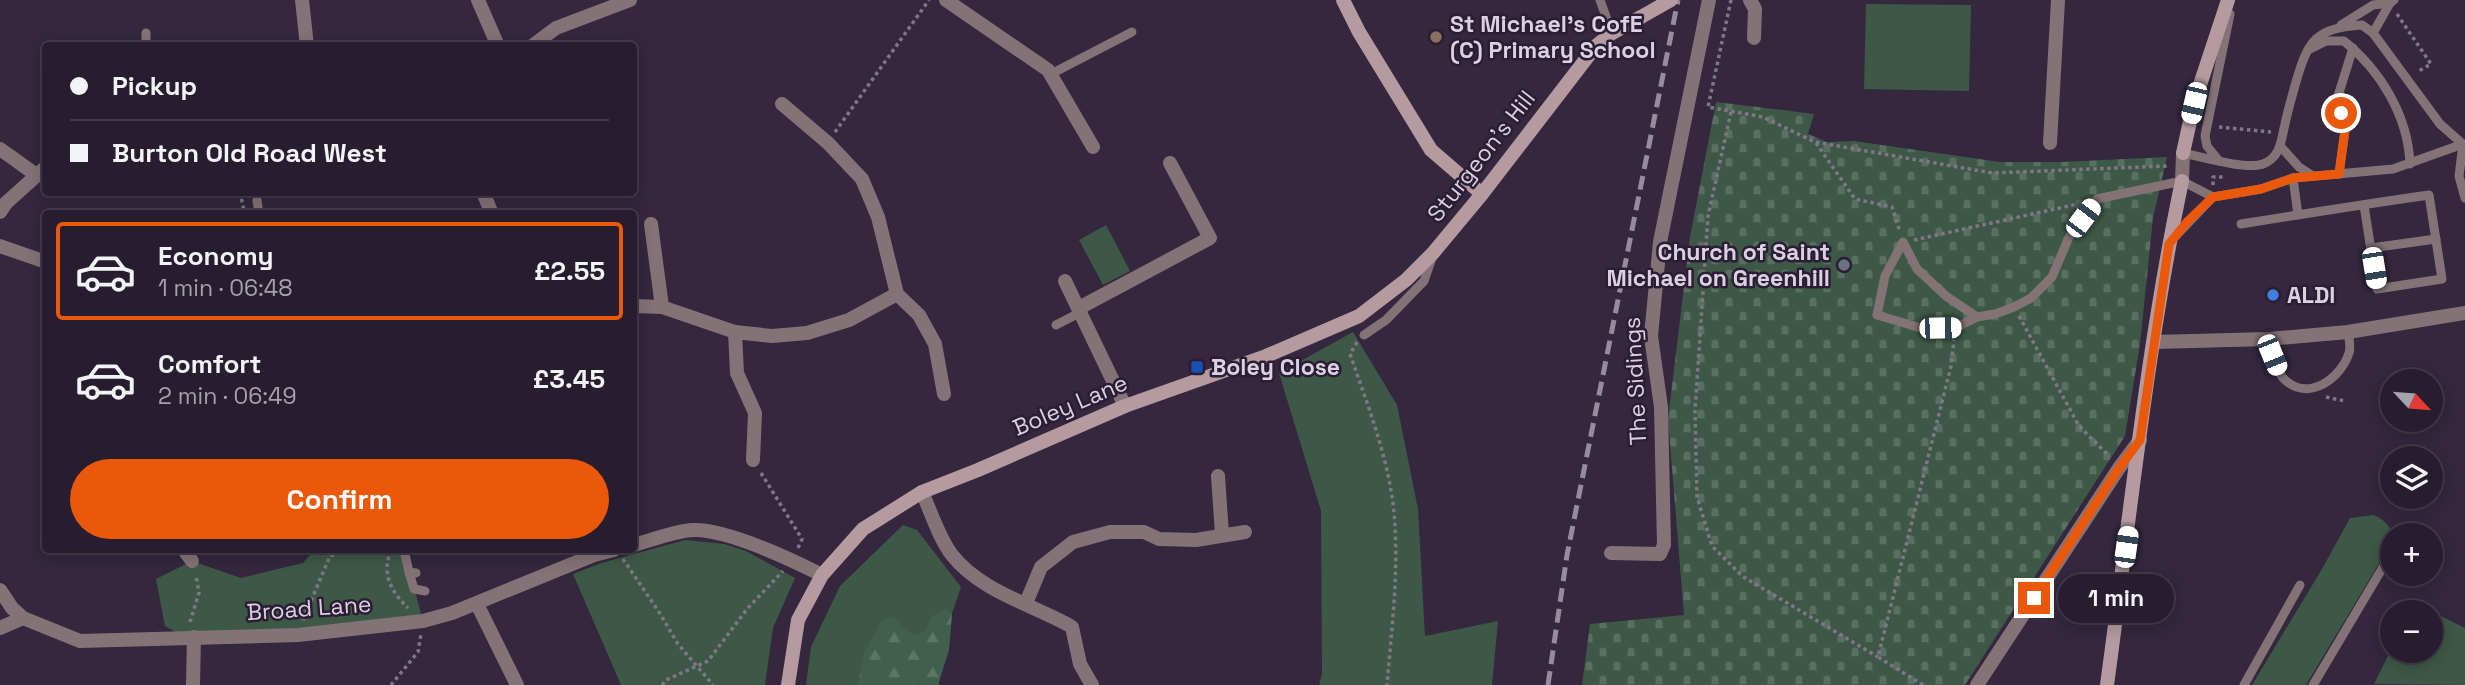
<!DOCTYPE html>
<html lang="en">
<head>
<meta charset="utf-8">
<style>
  :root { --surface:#271d2e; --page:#332a3a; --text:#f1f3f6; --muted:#a4a2aa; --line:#433b4a; --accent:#ea580c }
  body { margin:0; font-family:"Space Grotesk",sans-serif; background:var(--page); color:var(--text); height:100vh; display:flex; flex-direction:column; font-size:26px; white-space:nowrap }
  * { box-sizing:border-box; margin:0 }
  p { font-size:23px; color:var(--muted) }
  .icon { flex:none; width:38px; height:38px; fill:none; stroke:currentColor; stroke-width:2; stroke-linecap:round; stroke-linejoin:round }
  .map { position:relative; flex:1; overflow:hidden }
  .details { position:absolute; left:42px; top:210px; width:595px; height:343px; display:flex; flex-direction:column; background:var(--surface); border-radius:7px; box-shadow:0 4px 18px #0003,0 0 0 2px var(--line) }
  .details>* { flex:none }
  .top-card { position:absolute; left:42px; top:42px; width:595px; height:154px; border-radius:7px; box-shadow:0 4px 18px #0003,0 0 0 2px var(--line); display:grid; align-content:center; height:154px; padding:0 28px; background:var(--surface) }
  .needle { width:46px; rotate:116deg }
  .fabs { position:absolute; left:2380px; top:369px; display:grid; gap:14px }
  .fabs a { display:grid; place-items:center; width:63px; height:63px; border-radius:50%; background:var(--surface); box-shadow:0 4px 18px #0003,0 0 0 2px var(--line); font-size:35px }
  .end { position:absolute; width:32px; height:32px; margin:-16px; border:9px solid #ea580c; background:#fff; box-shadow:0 0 0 4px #fff }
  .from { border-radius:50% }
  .bubble { position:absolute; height:49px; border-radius:24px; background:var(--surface); box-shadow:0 4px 18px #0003,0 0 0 2px var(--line); font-size:23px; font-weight:800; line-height:49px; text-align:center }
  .car { position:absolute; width:21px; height:42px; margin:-21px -10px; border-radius:9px; box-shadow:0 0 5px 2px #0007; background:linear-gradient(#fff 24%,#345 0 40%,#fff 0 76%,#345 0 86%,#fff 0) }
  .top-card b { display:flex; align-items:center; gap:24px; height:66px; font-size:26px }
  .top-card b+b { border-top:2px solid var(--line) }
  .top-card i { width:18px; height:18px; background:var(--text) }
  ul { padding:12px 0 0; list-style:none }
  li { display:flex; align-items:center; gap:21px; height:98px; margin:0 14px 10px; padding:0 14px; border:4px solid transparent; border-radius:7px }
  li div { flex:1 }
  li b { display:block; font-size:26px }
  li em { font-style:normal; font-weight:800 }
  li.active { border-color:var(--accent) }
  li>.icon { width:63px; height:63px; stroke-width:1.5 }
  .button { display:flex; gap:14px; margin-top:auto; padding:14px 28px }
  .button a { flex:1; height:80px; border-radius:42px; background:var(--accent); color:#fff; font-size:28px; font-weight:800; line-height:80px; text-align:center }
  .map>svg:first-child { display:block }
  .grass { fill:#3e5847 }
  .forest { fill:url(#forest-firs) }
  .cemetery { fill:url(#cemetery-stones) }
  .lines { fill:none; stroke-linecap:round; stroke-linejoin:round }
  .path { stroke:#817689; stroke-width:3.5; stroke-dasharray:3.5 3.5; stroke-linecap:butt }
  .lane { stroke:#847376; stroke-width:9 }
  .street { stroke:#847376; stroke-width:14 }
  .secondary { stroke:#b59b9f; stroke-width:14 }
  .rail { stroke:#968c9e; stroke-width:5; stroke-dasharray:14 7; stroke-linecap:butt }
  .secondary-bridge { stroke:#b59b9f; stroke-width:14 }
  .route { stroke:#ea580c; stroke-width:9 }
  .education-dot { fill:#8d6e63; stroke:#2a1d34; stroke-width:2.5 }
  .worship-dot { fill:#6b7280; stroke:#2a1d34; stroke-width:2.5 }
  .shop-dot { fill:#3f7fe0; stroke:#2a1d34; stroke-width:2.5 }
  .transit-dot { fill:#1a4fb4; stroke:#2a1d34; stroke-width:2.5 }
  .labels { text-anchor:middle; stroke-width:5; stroke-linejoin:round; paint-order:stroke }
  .poi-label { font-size:23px; font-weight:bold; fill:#dad2e1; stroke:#2a1d34; text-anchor:start }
  .street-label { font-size:23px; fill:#dad2e1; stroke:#2a1d34 }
</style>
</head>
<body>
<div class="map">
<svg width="2465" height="685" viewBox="0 0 2465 685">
  <defs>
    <pattern id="forest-firs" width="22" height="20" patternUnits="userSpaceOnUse" patternTransform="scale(1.75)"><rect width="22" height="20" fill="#415f4d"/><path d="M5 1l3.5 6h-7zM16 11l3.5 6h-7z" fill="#5c7566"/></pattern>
    <pattern id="cemetery-stones" width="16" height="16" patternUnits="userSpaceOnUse" patternTransform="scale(1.75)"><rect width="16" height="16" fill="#3e5847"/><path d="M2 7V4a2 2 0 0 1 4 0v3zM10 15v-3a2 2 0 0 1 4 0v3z" fill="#596f61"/></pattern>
  </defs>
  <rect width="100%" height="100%" fill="#34273e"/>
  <g class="grass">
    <polygon points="1866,4 1971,5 1969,91 1864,89"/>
    <polygon points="1106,225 1130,271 1103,285 1079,240"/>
    <polygon points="1353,332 1397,405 1418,509 1425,636 1498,621 1492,685 1319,685 1322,674 1321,511 1279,373"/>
    <path d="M 2374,515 C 2387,522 2392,527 2392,542 L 2306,685 L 2252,685 L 2322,569 L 2350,518 Z"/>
    <polygon points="903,525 917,530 961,587 930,678 941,685 806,685 811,647 840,586"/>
    <polygon points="685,540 724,544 746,551 795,578 773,628 765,685 621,685 573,574 601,563"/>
    <polygon points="314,550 404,550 423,621 185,637 165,626 156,579 192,561 241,578 303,563"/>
    <polygon points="2415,603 2465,628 2465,685 2374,684 2392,648 2392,651 2431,651 2431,612 2410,612"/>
  </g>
  <polygon class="forest" points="946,609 952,614 949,650 938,685 858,685 864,654 882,620 894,617 903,629 916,636 926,631 931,617"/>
  <polygon class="cemetery" points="1716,102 1814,114 1808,134 1827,142 1854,141 2000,162 2061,162 2167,157 2153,218 2140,344 2125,436 1965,685 1582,685 1590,624 1684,615 1668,419 1690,237"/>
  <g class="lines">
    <g class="path">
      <polyline points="1731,0 1708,107 1763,117 1815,142 1992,173 2167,166"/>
      <polyline points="2397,14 2431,64 2417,72"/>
      <polyline points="1731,112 1708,216 1695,411 1697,497 1712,546 1742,576 1878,657"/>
      <polyline points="2219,127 2271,132"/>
      <polyline points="835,132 929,0"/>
      <polyline points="1816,143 1855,199 1892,207 1900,232"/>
      <polyline points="2213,185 2213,177 2226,177"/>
      <polyline points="240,192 244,211"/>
      <polyline points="1914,240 2078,204"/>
      <polyline points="2019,316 2079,426 2109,456"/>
      <path d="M 1357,342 L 1350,354 C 1367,403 1386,452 1393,503 C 1400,563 1392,625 1387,685"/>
      <polyline points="2326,397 2345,401"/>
      <polyline points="761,473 802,539 798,548"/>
      <path d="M 391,550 C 381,574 391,591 408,608"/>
      <polyline points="623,559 659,612 678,644 713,685"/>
      <polyline points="303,620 330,556 344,550"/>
      <polyline points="190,622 199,593 196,575"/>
      <polyline points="391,685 418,652 421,634"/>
      <polyline points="662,685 666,680 708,661 747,609 783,571"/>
      <polyline points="1923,685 1878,657 1951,366 1954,340"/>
    </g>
    <g class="lane">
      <polyline points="1600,0 1612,33"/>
      <polyline points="2341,25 2373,5 2390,3 2394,0"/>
      <polyline points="2373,33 2390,3"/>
      <polyline points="146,46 146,33"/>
      <path d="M 2310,49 L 2326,41 L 2344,41 C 2381,71 2408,116 2410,164"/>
      <polyline points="1051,74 1132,32"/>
      <polyline points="2463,144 2459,176 2465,198"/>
      <polyline points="2281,147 2299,167 2313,176"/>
      <path d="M 2183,153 C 2201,157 2247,170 2263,164 C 2281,157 2281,140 2285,124 C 2288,110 2292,96 2296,82 C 2308,40 2316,28 2362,25 L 2373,33 L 2440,124 L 2465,146"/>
      <polyline points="2219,161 2207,146 2205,136 2230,14"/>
      <polyline points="2339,174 2345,130 2338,96 2353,48"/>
      <polyline points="2293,178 2298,215"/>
      <polyline points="257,200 259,214"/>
      <path d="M 2241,224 C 2303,214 2366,204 2429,195 L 2442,279 L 2377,289 L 2364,205"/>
      <polyline points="2173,239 2213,197"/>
      <polyline points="2371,248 2436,239"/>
      <polyline points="1977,317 1946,296 1917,269 1903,242 1885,276 1877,315 1924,329 1955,328 1977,317 1995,314 2014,307 2031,298 2052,277 2069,237 2097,199 2182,181 2213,197 2261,189 2293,178 2393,169 2463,144"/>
      <polyline points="1056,325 1081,312"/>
      <polyline points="1364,335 1386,320 1424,281 1432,258"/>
      <path d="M 2269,339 C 2272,352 2275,371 2285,380 C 2309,402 2341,378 2349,353 C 2351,347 2349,338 2348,332"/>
      <polyline points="404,550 409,572 416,573"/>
      <polyline points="409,572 414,589 425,591"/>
      <polyline points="2244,685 2300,585"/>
      <polyline points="2313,685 2392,552"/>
    </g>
    <g class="street">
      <polyline points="302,0 307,46"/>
      <polyline points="478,0 498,46"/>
      <polyline points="946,0 1048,70 1093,147"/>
      <polyline points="1750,0 1755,9 1754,38"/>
      <polyline points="532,46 556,28 630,0"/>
      <polyline points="782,104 828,143 862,179 878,217 897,294 919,315 935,344 944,394"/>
      <polyline points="2050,143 2058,0"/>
      <polyline points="0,149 35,174"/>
      <polyline points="2182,181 2183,153"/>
      <polyline points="483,192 492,214"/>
      <polyline points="0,212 6,203 46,167"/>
      <polyline points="651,224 662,307"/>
      <polyline points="0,246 46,262"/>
      <polyline points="1065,281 1125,406"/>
      <polyline points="634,306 662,307 735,332 772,336 807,333 849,320 897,294"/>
      <polyline points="1079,308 1210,238 1170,163"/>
      <polyline points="735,332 737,373 755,413 753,460"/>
      <polyline points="2154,342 2269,339 2348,332 2465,313"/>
      <polyline points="1218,476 1222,534"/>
      <path d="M 922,492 C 931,512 939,538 952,555 C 980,591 1033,605 1072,627 L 1080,664 L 1092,685"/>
      <path d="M 634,545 C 652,540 674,531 693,530 C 728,529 790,559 822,575"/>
      <polyline points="184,550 192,561"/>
      <polyline points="1611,553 1660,554 1664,545 1661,407 1651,336 1660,242 1709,0"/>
      <polyline points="0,590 12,608 23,618 80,641 298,635 423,621 452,613 594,555 614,550"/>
      <polyline points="1026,603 1041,567 1073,542 1110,532 1144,532 1159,539 1196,540 1245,532"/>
      <polyline points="477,604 517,685"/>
      <polyline points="0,628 23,618"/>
      <polyline points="193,685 194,637"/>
      <polyline points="1977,685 2119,468 2140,440"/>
    </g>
    <g class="secondary">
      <polyline points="1343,0 1359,32 1431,150 1482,194"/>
      <polyline points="2183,153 2194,103 2228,0"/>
      <polyline points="788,685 798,620 822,575 863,529 922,492 978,470 1125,406 1266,356 1359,316 1406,280 1433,253 1482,194 1596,46 1612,33 1641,17"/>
      <path d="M 2107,685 C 2130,517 2147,347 2182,181"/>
    </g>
    <polyline class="rail" points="1548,685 1567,555 1678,0"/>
    <polyline class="secondary-bridge" points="1641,17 1671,0"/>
  </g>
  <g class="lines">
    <polyline class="route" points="2034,598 2119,468 2140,440 2169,244 2187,222 2213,197 2261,189 2293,178 2339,174 2345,130 2341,113"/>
  </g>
  <circle class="education-dot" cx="1436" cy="37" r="7"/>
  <circle class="worship-dot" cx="1844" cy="265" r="7"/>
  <circle class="shop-dot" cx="2273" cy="295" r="7"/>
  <rect class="transit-dot" x="1190" y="360" width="14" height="14" rx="3.5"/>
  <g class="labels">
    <g class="poi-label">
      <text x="1450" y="32">St Michael's CofE<tspan x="1450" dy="26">(C) Primary School</tspan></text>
      <text x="1830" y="260" text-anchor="end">Church of Saint<tspan x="1830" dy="26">Michael on Greenhill</tspan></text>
      <text x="2287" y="303">ALDI</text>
      <text x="1211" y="375">Boley Close</text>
    </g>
    <g class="street-label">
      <text transform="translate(1481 156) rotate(-52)" y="8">Sturgeon's Hill</text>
      <text transform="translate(1635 381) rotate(-93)" y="8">The Sidings</text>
      <text transform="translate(1070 405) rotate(-23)" y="8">Boley Lane</text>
      <text transform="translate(309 608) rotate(-4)" y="8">Broad Lane</text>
    </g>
  </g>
</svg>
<div class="fabs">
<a><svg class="needle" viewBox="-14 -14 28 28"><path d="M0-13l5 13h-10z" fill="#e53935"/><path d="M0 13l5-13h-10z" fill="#a4a2aa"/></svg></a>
<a><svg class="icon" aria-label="layers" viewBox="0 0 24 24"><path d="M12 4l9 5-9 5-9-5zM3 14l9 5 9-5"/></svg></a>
<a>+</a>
<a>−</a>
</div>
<i class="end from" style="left:2341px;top:113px"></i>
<i class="end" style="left:2034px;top:598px"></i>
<div class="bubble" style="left:2058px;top:574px;width:116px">1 min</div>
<i class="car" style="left:2194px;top:103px;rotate:193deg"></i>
<i class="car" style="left:2083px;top:218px;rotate:37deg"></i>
<i class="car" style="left:2374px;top:268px;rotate:171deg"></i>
<i class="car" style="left:1940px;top:328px;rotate:89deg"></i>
<i class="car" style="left:2272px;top:355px;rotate:158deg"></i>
<i class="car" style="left:2126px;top:547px;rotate:8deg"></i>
<div class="top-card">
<b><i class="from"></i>Pickup</b>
<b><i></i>Burton Old Road West</b>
</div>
<section class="details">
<ul>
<li class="active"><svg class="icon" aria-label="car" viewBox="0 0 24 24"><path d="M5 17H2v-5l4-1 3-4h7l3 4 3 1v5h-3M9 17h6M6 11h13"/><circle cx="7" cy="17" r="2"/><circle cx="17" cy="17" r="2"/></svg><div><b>Economy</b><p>1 min · 06:48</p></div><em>£2.55</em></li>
<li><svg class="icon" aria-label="car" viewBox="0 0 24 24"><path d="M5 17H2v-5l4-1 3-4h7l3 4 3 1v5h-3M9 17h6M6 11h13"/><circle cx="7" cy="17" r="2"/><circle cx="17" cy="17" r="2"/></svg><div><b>Comfort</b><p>2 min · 06:49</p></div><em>£3.45</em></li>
</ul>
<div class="button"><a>Confirm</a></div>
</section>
</div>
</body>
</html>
